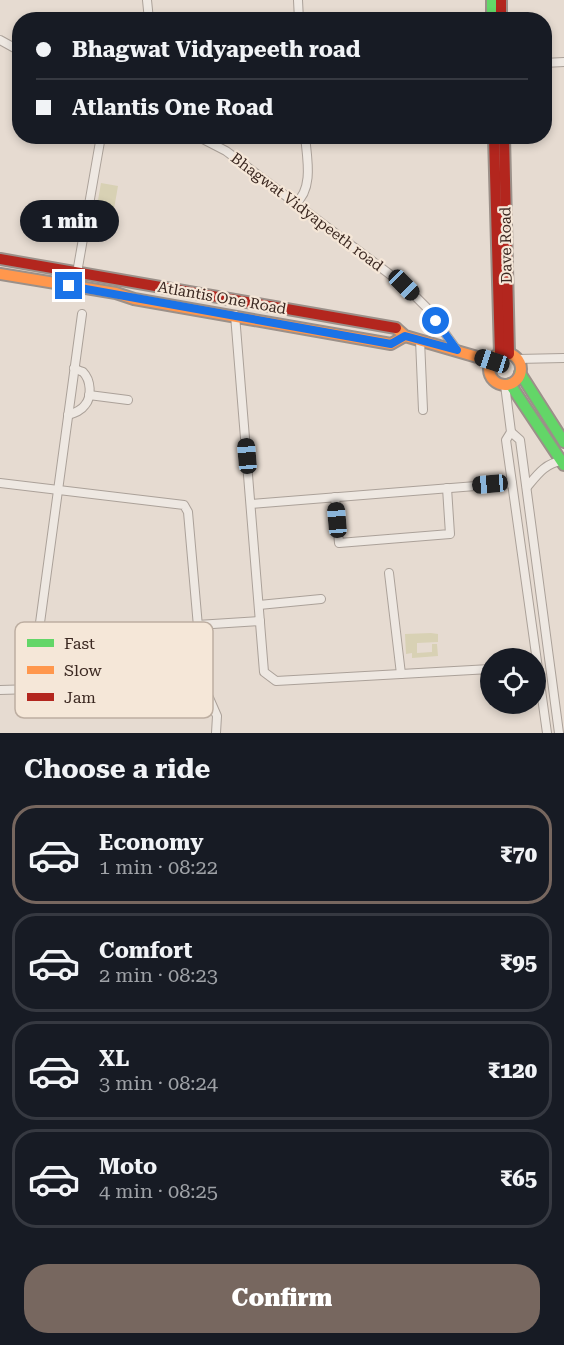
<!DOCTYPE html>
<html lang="en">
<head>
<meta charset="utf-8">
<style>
  :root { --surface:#171b24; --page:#20242c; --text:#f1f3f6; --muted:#9ea1a6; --line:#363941; --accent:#77675f }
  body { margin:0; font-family:"Roboto Serif",serif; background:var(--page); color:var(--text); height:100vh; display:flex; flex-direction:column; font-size:22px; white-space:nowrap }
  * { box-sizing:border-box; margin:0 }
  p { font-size:20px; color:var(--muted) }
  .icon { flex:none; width:33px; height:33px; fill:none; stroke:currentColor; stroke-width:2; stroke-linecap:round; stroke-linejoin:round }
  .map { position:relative; height:733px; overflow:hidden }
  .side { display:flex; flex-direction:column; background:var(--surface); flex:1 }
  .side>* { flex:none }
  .hud { position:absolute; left:12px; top:12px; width:540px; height:132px; border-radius:24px; box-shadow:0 3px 9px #0003; display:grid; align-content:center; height:132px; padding:0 24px; background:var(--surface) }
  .controls { position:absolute; left:480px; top:648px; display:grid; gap:12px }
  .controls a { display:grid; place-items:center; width:66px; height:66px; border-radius:50%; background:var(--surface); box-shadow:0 3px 9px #0003; font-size:30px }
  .end { position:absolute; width:27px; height:27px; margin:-14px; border:8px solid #1a73e8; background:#fff; box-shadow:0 0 0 3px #fff }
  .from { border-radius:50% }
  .bubble { position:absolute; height:42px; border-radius:21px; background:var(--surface); box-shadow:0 3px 9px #0003; font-size:20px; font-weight:800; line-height:42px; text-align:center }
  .car { position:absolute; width:18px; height:36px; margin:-18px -9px; border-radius:8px; box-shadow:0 0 4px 2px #0007; background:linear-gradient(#222 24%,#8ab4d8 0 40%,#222 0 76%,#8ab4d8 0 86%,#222 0) }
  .hud b { display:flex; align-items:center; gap:21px; height:57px; font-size:22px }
  .hud b+b { border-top:2px solid var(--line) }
  .hud i { width:15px; height:15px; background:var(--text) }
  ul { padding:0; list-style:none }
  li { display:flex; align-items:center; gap:18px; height:99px; margin:0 12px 9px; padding:0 12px; border:3px solid var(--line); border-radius:24px }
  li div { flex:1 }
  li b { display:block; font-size:22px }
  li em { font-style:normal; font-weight:800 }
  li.on { border-color:var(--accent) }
  li>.icon { width:54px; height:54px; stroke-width:1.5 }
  h2 { padding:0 24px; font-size:27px; line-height:72px }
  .action { display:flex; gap:12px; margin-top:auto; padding:12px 24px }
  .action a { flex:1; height:69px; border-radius:24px; background:var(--accent); color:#fff; font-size:24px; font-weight:800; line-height:69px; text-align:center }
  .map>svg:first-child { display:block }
  .green { fill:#d8d1b4 }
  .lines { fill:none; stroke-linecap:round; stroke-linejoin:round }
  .street-casing { stroke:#aba199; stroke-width:10 }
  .fast-casing { stroke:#9b9089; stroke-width:14 }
  .slow-casing { stroke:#9b9089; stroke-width:14 }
  .jam-casing { stroke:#9b9089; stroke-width:14 }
  .street { stroke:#eee8e2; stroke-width:8 }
  .fast { stroke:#63d668; stroke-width:10 }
  .slow { stroke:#ff974d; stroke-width:10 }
  .jam { stroke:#b3261e; stroke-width:10 }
  .route { stroke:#1a73e8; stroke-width:8 }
  .labels { text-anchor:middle; stroke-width:4.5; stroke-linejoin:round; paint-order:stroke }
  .street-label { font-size:15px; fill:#3b2821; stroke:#f5e7d8 }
  .key { fill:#f5e7d8; stroke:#bdaea1; stroke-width:1.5 }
  .key-label { font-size:16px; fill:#3b2821 }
</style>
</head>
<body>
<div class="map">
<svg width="564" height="733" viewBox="0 0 564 733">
  <rect width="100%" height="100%" fill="#e6dbd1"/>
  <g class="green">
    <polygon points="101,183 118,186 114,209 97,206"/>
    <polygon points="431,633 438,634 438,642 417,643 417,653 432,652 432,644 437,644 438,656 412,658 412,653 406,654 405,634"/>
  </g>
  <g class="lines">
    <defs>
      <g id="street">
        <polyline points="147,0 149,20"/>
        <polyline points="298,0 299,20"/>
        <polyline points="0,40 20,51"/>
        <polyline points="544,63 564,62"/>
        <polyline points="197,136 226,151 404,285 426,307 457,350"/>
        <path d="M 295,204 C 314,189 307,158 305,136"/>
        <polyline points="77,273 101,136"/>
        <polyline points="235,315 264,672 276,681 490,669"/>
        <polyline points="420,340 423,410"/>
        <polyline points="517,359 564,358"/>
        <polyline points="505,385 511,432 506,440 547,733"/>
        <polyline points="89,395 128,400"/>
        <path d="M 68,415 C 74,413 81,411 85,405 C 92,397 91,380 83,372 C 83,372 75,369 74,368"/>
        <polyline points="511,432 520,440 559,733"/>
        <polyline points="0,483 184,505 188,512 203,684 217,716 216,733"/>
        <path d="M 527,487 C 537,475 545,463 562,461"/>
        <polyline points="335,497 339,543 450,534 447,488"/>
        <polyline points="251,504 512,483"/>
        <polyline points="389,573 401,674"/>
        <polyline points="259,605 321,599"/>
        <polyline points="197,625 260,621"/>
        <polyline points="31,689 82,314"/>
        <polyline points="0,690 203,684"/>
      </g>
      <g id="fast">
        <polyline points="492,0 492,20"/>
        <polyline points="520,373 564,442"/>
        <polyline points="510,384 564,465"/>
      </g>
      <g id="slow">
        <polyline points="0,274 116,293 134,299 391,344 405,336"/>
        <polyline points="396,328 405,336 491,361"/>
        <circle cx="505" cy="369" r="16"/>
      </g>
      <g id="jam">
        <polyline points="501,0 501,20"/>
        <polyline points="494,136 500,354"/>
        <polyline points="504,136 509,354"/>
        <polyline points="0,259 396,328"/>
      </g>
    </defs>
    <use href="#street" class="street-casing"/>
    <use href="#fast" class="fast-casing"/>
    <use href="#slow" class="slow-casing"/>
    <use href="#jam" class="jam-casing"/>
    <use href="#street" class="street"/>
    <use href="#fast" class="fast"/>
    <use href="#slow" class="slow"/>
    <use href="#jam" class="jam"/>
  </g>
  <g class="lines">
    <polyline class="route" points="69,286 391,344 405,336 457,350 436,321"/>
  </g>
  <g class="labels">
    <g class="street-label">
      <text transform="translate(307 212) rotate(37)" y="5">Bhagwat Vidyapeeth road</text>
      <text transform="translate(506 245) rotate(-91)" y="5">Dave Road</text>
      <text transform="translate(222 298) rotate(10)" y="5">Atlantis One Road</text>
    </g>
  </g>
  <rect x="15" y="622" width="198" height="96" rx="9" class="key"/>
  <rect x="27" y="639" width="27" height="8" fill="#63d668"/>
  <rect x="27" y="666" width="27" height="8" fill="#ff974d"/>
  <rect x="27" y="693" width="27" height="8" fill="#b3261e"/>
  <g class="key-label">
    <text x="64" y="649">Fast</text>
    <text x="64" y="676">Slow</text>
    <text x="64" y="703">Jam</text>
  </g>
</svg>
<div class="controls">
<a><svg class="icon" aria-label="locate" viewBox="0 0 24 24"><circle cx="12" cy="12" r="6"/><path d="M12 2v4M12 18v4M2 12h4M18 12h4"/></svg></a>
</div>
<i class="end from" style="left:436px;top:321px"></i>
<i class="end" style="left:69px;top:286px"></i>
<div class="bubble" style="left:20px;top:200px;width:99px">1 min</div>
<i class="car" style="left:404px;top:285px;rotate:135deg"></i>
<i class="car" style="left:492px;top:361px;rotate:288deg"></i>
<i class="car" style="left:247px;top:456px;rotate:355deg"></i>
<i class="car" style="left:490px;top:484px;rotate:265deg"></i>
<i class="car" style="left:337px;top:520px;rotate:355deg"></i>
<div class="hud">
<b><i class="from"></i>Bhagwat Vidyapeeth road</b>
<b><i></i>Atlantis One Road</b>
</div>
</div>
<section class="side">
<h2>Choose a ride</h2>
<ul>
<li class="on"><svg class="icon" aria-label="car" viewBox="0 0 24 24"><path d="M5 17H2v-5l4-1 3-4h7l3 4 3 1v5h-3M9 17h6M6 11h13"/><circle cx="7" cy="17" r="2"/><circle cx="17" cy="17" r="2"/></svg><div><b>Economy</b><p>1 min · 08:22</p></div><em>₹70</em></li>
<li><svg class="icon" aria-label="car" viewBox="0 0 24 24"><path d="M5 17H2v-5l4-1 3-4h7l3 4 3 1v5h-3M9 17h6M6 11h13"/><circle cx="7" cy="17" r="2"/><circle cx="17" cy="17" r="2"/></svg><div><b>Comfort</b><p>2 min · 08:23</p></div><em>₹95</em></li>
<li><svg class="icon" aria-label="car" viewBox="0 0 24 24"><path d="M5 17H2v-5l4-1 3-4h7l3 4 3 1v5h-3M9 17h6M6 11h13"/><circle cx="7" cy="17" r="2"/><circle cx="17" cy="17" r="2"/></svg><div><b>XL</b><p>3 min · 08:24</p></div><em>₹120</em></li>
<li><svg class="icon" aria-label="car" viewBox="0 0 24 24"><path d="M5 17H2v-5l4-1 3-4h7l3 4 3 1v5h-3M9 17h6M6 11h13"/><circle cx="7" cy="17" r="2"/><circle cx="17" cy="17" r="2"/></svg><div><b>Moto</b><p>4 min · 08:25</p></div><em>₹65</em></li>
</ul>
<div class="action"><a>Confirm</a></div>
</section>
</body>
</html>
